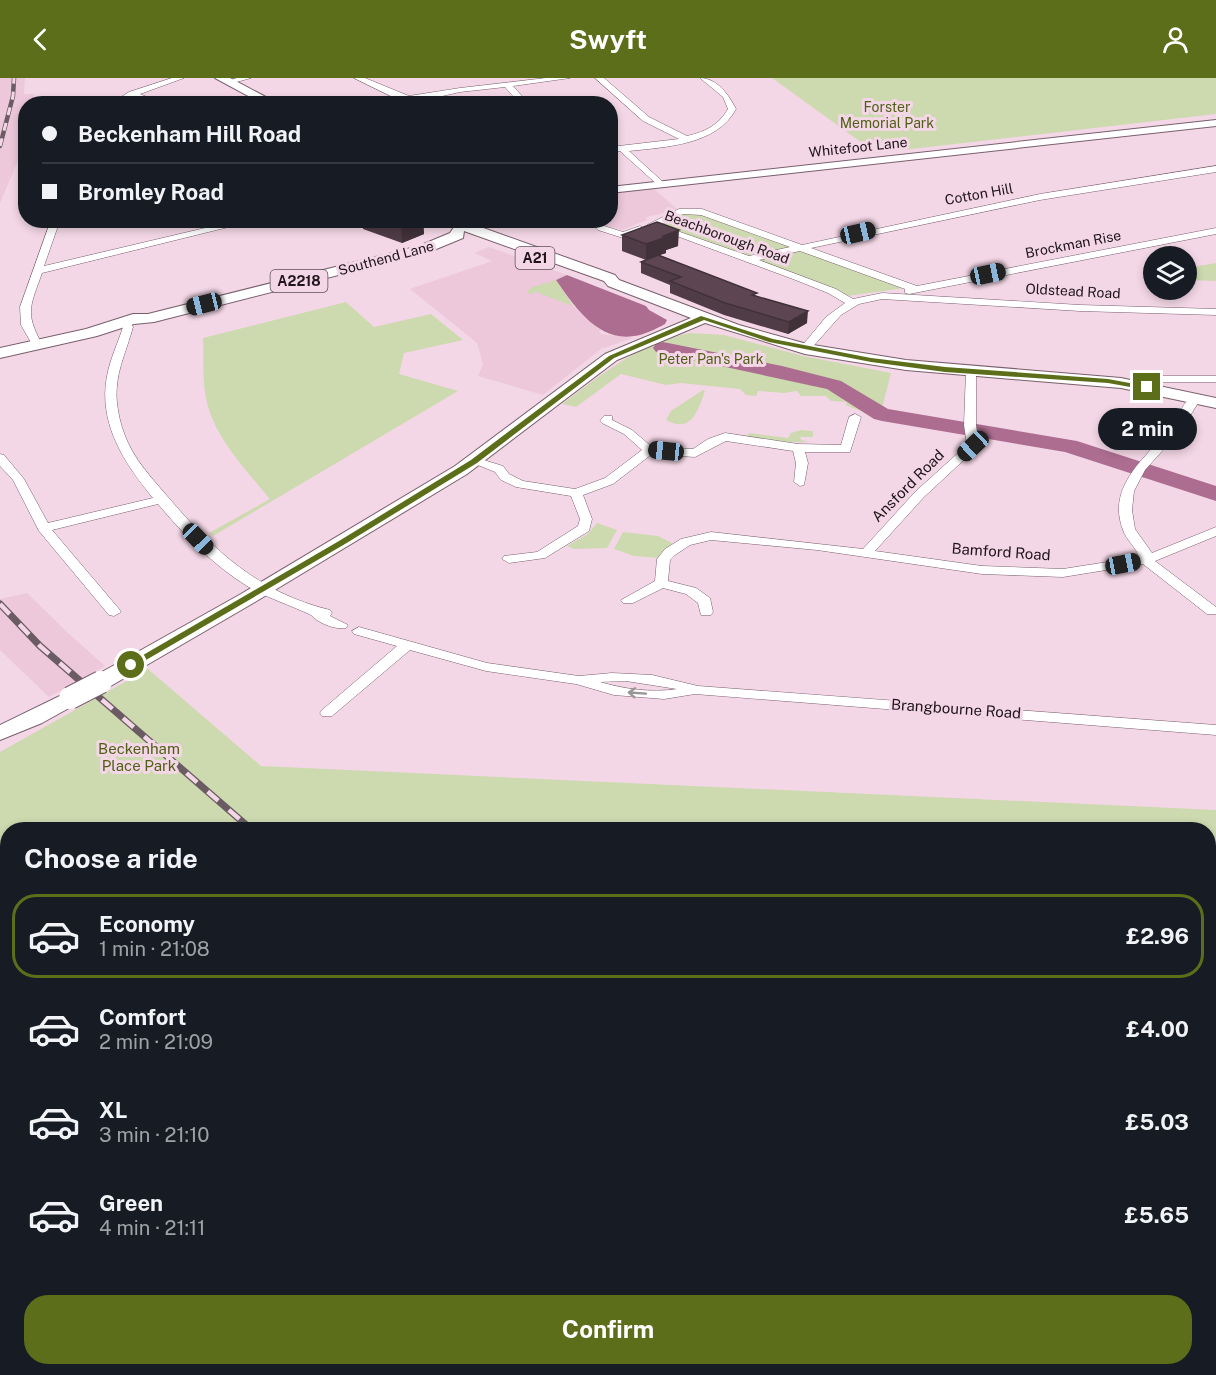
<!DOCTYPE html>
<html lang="en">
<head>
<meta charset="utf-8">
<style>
  :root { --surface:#171b24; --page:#20242c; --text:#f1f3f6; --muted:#9ea1a6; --line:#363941; --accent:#5d6e1b }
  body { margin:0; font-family:"Public Sans",sans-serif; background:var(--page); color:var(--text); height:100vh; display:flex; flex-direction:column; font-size:22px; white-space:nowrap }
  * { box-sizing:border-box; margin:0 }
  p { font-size:20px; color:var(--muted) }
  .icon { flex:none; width:33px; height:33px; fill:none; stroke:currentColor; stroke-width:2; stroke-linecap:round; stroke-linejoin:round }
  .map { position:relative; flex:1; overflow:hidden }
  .sheet { position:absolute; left:0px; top:744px; width:1216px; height:554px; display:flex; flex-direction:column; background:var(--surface); border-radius:24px 24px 0 0; box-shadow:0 3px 9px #0003 }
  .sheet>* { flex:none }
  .guide { position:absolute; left:18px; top:18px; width:600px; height:132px; border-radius:24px; box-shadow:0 3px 9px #0003; display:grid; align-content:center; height:132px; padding:0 24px; background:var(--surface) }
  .tools { position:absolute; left:1143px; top:168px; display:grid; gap:12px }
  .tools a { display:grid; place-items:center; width:54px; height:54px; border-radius:50%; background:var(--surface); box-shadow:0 3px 9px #0003; font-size:30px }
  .end { position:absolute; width:27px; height:27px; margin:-14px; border:8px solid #5d6e1b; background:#fff; box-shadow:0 0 0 3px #fff }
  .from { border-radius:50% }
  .bubble { position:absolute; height:42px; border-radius:21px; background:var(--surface); box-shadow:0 3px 9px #0003; font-size:20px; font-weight:700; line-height:42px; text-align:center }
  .car { position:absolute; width:18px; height:36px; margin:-18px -9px; border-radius:8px; box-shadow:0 0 4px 2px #0007; background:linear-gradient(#222 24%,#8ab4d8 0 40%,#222 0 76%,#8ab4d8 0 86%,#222 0) }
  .guide b { display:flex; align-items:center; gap:21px; height:57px; font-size:22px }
  .guide b+b { border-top:2px solid var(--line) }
  .guide i { width:15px; height:15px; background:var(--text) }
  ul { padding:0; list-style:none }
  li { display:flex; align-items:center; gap:18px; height:84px; margin:0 12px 9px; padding:0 12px; border:3px solid transparent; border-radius:24px }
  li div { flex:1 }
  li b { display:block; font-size:22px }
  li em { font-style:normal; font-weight:700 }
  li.on { border-color:var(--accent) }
  li>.icon { width:54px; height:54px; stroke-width:1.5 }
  h2 { padding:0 24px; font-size:27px; line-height:72px }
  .primary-button { display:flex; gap:12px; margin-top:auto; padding:12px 24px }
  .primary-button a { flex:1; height:69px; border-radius:24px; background:var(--accent); color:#fff; font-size:24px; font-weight:700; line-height:69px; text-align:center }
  header { display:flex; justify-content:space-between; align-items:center; height:78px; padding:0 24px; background:var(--accent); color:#fff; font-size:27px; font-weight:700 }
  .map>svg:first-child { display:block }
  .built { fill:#ecc8da }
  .green { fill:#cdd9af; fill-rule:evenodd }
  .water { fill:#ac6d90 }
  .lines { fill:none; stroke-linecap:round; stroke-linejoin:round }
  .river { fill:#ac6d90; fill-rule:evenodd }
  .minor-casing { stroke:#785f6c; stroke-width:1 }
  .tertiary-casing { stroke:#785f6c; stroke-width:2 }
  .primary-casing { stroke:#785f6c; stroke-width:2 }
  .minor { fill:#fff; fill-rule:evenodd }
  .tertiary { fill:#fff; fill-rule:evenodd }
  .primary { fill:#fff; fill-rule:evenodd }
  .rail-far2-casing { stroke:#6b5b63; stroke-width:4.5 }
  .rail-far1-casing { stroke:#6b5b63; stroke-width:7 }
  .rail-casing { stroke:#6b5b63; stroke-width:8 }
  .rail-far2 { stroke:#f4d7e6; stroke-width:3; stroke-dasharray:8; stroke-linecap:butt }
  .rail-far1 { stroke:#f4d7e6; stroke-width:4.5; stroke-dasharray:14; stroke-linecap:butt }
  .rail { stroke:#f4d7e6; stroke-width:6; stroke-dasharray:17; stroke-linecap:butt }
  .primary-bridge-casing { stroke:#785f6c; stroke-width:24; stroke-linecap:butt }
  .primary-bridge { stroke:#fff; stroke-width:22 }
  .wall { fill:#503c47 }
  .shaded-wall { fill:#413139 }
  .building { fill:#5d4652; stroke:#413139; stroke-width:1.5 }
  .oneway { stroke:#9a9698 }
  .route { fill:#5d6e1b }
  .labels { text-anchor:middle; stroke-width:6; stroke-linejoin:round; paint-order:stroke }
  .far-park-label { font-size:14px; fill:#505f16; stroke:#f4d7e6 }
  .far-street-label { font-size:14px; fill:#1f151a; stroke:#f4d7e6 }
  .shield { fill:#f4d7e6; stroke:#5f4f57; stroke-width:1.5 }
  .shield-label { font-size:14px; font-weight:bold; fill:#1f151a }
  .street-label { font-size:15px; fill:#1f151a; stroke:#f4d7e6 }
  .park-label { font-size:15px; fill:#505f16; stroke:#f4d7e6 }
</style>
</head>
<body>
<header><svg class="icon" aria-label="back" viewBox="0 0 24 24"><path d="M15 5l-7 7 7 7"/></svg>Swyft<svg class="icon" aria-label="person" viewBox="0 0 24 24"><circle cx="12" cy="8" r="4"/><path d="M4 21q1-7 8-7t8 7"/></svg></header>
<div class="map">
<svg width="1216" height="1297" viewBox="0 0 1216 1297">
  <rect width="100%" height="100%" fill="#f4d7e6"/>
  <g class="built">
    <polygon points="0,0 25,0 24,16 34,16 32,25 26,26 25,66 0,125"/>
    <polygon points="653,110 678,132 646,139 647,142 622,152 588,143 610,142 611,115"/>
    <polygon points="489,169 567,197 556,202 573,228 601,252 599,254 601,256 633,260 601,271 543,317 478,298 483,286 477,265 410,211 492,183 474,175"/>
    <polygon points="27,515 68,555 105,588 49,619 0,572 0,521"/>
  </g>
  <g class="green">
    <polygon points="772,0 1216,0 1216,36 876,75"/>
    <polygon points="684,135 697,135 905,210 847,218 658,147"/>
    <polygon points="1216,185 1216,203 1187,202 1187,190"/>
    <polygon points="556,202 573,228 536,214 530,216 527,214 530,210"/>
    <path d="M 346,224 L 374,249 L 431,236 L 463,262 L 404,275 L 399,296 L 458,313 L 213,458 L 209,455 L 270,421 C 246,392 213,358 206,320 C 202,301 204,280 203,260 Z"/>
    <path d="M 690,255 L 724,257 L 803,278 L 891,295 L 880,338 L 871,337 L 846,327 L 847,324 L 831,323 L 826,318 L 801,318 L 797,313 L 784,315 L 758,313 L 756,318 L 746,317 L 740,311 L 681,305 L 666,307 L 621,296 L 576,329 L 562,326 C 601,297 641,264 690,255 Z"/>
    <path d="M 703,312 L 705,313 C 698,332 692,356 666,342 L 671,333 Z"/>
    <polygon points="801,352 813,353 813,359 800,359 801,362 809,364 774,364 747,358 749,355 788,360 791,355"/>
    <polygon points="597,445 617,452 607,470 574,471 567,468 588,456"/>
    <polygon points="623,454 658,458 672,465 659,480 634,478 614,471"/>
    <path d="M 148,591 L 261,688 L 1216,732 L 1216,1297 L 0,1297 L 0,674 ZM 8,752 L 1209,752 L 1209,1290 L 8,1290 Z"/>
  </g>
  <path class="water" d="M 567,197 L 646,228 L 649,232 L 667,242 L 665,246 C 656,251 644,257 634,258 C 598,264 574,228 556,202 Z"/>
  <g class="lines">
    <polygon class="river" points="663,264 782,288 841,303 888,331 1077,363 1216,408 1216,423 1065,374 882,343 874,341 827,311 656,274 653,270 656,266"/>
    <defs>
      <g id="minor">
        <polygon points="172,0 184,0 140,16 163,26 150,26 133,19 121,26 110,26 129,14"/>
        <polygon points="237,0 251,0 229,6 225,4"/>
        <polygon points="354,0 365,0 409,18 460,10 546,0 570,0 513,8 529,26 520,26 505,9 460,14 407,26"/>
        <path d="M 595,0 L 604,0 L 649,39 L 687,58 C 705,54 719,47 728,31 L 723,19 L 700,0 C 717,0 729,17 736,31 C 717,67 666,69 629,73 L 663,104 L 663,108 L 660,109 L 620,73 L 610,74 L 610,69 L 679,61 L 643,43 Z"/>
        <path d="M 1216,88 L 1216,94 L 1040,122 L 811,170 L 917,208 L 1216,150 L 1216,156 L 909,216 L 905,215 L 905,211 L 800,173 L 759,182 L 836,211 L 853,221 L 882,215 L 1080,227 L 1216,231 L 1216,237 L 1080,233 L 882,221 L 859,226 L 841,237 L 809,273 L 801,273 L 801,269 L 826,239 L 845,225 L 828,215 L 793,201 L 647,147 L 679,131 L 702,131 L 802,167 L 1040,116 ZM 683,136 L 701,137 L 790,169 L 749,178 L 660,147 Z"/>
        <path d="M 51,142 L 60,142 L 44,188 L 239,142 L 257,142 L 42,195 C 31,227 24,234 42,266 L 37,269 L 33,268 L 21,247 L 20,229 Z"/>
        <polygon points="601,147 623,154 640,148 645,151 623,160 598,152 596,150"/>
        <path d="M 125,241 L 129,242 L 133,249 C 126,275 114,297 117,325 C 122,368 142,389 168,419 C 213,472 259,515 330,532 L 332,535 L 330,538 L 348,547 L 346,550 C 335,552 318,545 311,537 C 290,527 267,520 247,508 C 213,487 184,457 158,426 L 52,452 L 119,531 L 121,534 L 114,538 L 109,537 L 39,453 L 13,402 L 0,388 L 0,376 L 4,377 L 24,401 L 48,445 L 153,420 C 124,385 98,345 107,298 C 110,281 118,265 123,249 L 120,244 Z"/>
        <path d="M 971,290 L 976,293 L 976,347 L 979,368 L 924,419 L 875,473 L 982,488 L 1063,491 L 1139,479 C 1137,470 1126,462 1123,452 C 1106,408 1146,379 1171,350 C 1179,340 1183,321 1195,317 L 1201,320 L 1182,351 L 1145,392 L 1134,413 L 1132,432 L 1135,451 L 1152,475 L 1216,449 L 1216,458 L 1155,483 L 1216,529 L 1216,536 L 1207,536 L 1143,486 L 1063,499 L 982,496 L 817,472 L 711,462 L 690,467 L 675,477 L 670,482 L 668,503 L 696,510 L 710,520 L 713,534 L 711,537 L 701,537 L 698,525 L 686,516 L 663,510 L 633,525 L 623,525 L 621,522 L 655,503 L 657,481 L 665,471 L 681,461 L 711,454 L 863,471 L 916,413 L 967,367 L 964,347 L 966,293 Z"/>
        <polygon points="1155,298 1216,298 1216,304 1158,304 1151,311 1143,311 1143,307"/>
        <polygon points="855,336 861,339 850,374 805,374 808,385 804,407 800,408 794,404 796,385 793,373 726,363 695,379 652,376 613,406 583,417 592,441 589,453 545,480 509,485 502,481 504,478 537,474 578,448 580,441 571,418 516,409 501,402 495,394 468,383 474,379 503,388 509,396 523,403 575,411 605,400 642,372 624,356 602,345 600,343 604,338 612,338 612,342 632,352 652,369 693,371 708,361 725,355 798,366 841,367 849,339"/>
        <path d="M 359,549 L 487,585 L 579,598 L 612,595 L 652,597 L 698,608 L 1216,647 L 1216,657 L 695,616 L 664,621 L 614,617 L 576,606 L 486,593 L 410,572 L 332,638 L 322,638 L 320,635 L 322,632 L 397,568 L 354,556 L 352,553 ZM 626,603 L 677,611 C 652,615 623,611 600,604 Z"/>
      </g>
      <g id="tertiary">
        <polygon points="1216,42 1216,48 610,115 610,109"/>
        <polygon points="471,142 489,142 465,151 459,148"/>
      </g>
      <g id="primary">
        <polygon points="215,0 230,0 279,26 263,26"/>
        <polygon points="438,142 461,142 615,197 619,202 739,247 807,266 906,282 1121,300 1216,320 1216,330 1121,310 906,292 805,276 705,245 617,282 467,396 255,524 109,609 101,611 93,609 90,604 93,599 241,516 455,388 605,276 691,240 608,208 604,203 464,153 463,160 429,174 154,244 134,246 97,258 0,280 0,270 86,251 133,236 148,236 419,168 450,155 454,149"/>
        <polygon points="70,613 78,615 81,620 78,625 42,645 0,662 0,647"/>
      </g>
    </defs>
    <use href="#minor" class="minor-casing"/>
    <use href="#tertiary" class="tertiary-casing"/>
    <use href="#primary" class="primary-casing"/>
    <use href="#minor" class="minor"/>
    <use href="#tertiary" class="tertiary"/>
    <use href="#primary" class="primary"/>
    <defs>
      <polyline id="rail-far2" points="0,68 13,18 14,0"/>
      <polyline id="rail-far1" points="0,526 40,568 252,752"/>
      <g id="rail">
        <polyline points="851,1290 858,1297"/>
        <polyline points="866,1290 873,1297"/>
      </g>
    </defs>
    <use href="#rail-far2" class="rail-far2-casing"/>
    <use href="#rail-far1" class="rail-far1-casing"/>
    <use href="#rail" class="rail-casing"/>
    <use href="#rail-far2" class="rail-far2"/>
    <use href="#rail-far1" class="rail-far1"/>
    <use href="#rail" class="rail"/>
    <defs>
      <polyline id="primary-bridge" points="70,620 101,604"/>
    </defs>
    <use href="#primary-bridge" class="primary-bridge-casing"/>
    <use href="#primary-bridge" class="primary-bridge"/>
  </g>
  <g class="wall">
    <polygon points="363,142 423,142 424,156 402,165 363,151"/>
    <polygon points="622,157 678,168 666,172 666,175 659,177 757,218 807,245 788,256 724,237 670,215 670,207 641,195 641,184 646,182 622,173"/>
  </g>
  <g class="shaded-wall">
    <polygon points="401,142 423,142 424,156 402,165"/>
    <polygon points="679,152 678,168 666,172 666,175 646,182 646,166 663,158"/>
    <polygon points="808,233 807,245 788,256 789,244"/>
  </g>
  <g class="building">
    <polygon points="657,144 679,152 663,158 667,159 646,166 622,157"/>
    <polygon points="658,177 757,215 752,217 808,233 789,244 725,225 670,203 681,199 641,184"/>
  </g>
  <defs><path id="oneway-shaft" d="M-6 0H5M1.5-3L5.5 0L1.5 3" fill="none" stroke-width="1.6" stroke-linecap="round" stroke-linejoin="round" transform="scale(1.5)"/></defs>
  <use class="oneway" href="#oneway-shaft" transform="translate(637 615) rotate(-176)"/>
  <polygon class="route" points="701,238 773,261 871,280 945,289 1108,301 1151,309 1147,312 1108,305 945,294 871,284 769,264 704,242 614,280 477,385 345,466 134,589 126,587 339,463 471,382 609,278"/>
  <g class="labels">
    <g class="far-park-label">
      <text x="887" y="34">Forster<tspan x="887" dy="16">Memorial Park</tspan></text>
      <text x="711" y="286">Peter Pan's Park</text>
    </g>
    <g class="far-street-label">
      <text transform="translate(858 69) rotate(-6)" y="5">Whitefoot Lane</text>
      <text transform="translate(979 116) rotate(-10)" y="5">Cotton Hill</text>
      <text transform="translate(727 159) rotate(20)" y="5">Beachborough Road</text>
      <text transform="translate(1073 166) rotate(-11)" y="5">Brockman Rise</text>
      <text transform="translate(386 180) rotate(-15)" y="5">Southend Lane</text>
      <text transform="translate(1073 213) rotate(3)" y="5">Oldstead Road</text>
    </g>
    <g class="shield">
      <rect x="515.5" y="169" width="39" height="22" rx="4.5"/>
      <rect x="270.5" y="192" width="57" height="22" rx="4.5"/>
    </g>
    <g class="shield-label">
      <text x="535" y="185">A21</text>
      <text x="299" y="208">A2218</text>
    </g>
    <g class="street-label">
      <text transform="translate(908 408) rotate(-45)" y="5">Ansford Road</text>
      <text transform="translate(1001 474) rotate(4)" y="5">Bamford Road</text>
      <text transform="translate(956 631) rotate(4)" y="5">Brangbourne Road</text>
    </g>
    <g class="park-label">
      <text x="139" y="676">Beckenham<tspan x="139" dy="17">Place Park</tspan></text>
    </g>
  </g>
</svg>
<div class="tools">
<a><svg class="icon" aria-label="layers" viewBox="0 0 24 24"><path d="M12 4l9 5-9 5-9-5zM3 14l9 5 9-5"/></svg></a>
</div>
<i class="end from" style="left:131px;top:587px"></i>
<i class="end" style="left:1147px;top:309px"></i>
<div class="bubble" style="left:1098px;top:330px;width:99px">2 min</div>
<i class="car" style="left:858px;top:155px;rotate:77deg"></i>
<i class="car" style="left:988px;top:196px;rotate:78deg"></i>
<i class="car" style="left:204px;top:226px;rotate:256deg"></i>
<i class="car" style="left:973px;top:368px;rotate:227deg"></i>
<i class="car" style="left:666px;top:373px;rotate:276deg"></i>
<i class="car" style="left:198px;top:461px;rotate:136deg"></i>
<i class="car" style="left:1123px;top:486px;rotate:79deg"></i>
<div class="guide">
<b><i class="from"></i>Beckenham Hill Road</b>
<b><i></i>Bromley Road</b>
</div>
<section class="sheet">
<h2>Choose a ride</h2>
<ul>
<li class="on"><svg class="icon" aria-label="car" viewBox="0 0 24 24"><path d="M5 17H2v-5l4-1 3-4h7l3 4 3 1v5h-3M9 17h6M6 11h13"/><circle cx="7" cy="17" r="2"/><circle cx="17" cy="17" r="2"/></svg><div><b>Economy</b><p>1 min · 21:08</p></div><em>£2.96</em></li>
<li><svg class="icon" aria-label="car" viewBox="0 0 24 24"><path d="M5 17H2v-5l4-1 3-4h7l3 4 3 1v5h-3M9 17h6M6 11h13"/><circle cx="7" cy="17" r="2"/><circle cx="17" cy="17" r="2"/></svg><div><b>Comfort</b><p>2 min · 21:09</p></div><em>£4.00</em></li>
<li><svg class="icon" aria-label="car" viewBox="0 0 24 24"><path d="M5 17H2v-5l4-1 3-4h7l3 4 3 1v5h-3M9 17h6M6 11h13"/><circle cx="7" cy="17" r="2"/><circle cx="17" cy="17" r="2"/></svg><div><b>XL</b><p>3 min · 21:10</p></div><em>£5.03</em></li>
<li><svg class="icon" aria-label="car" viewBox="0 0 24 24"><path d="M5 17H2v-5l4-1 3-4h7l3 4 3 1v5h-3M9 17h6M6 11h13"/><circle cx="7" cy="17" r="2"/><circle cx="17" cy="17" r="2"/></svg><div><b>Green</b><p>4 min · 21:11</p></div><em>£5.65</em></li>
</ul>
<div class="primary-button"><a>Confirm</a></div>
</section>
</div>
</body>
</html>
